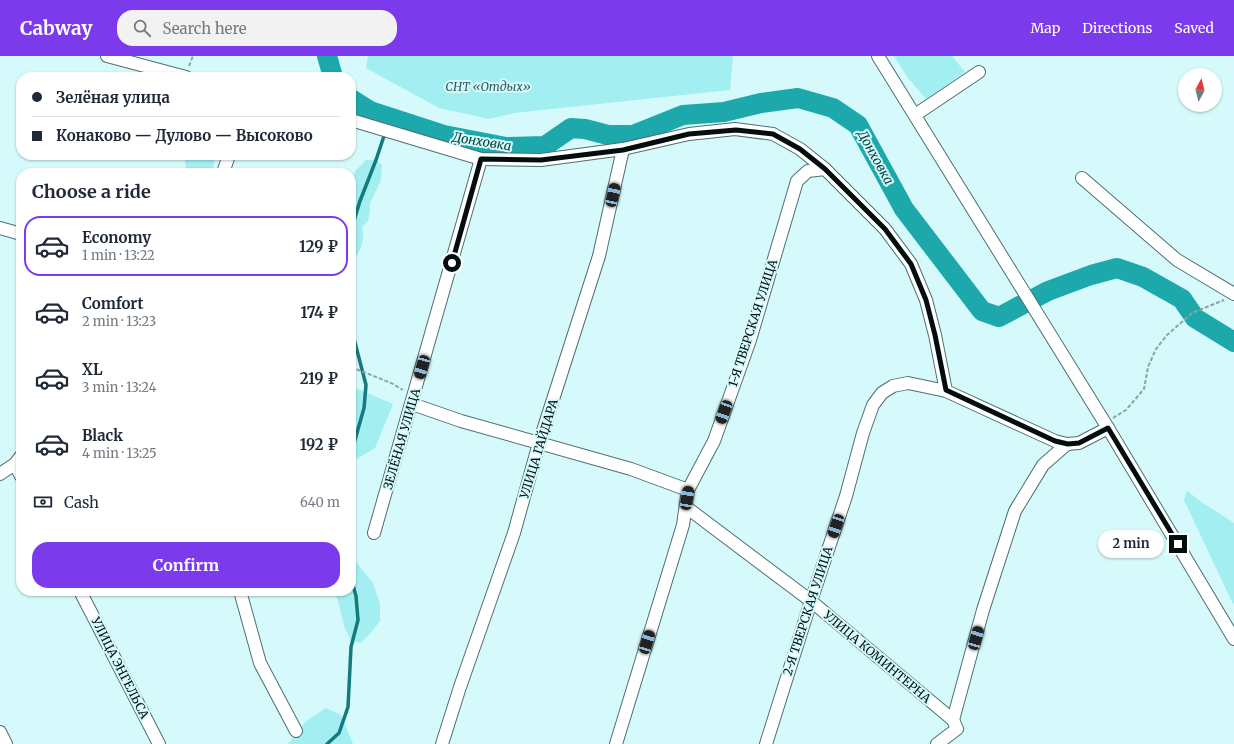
<!DOCTYPE html>
<html lang="en">
<head>
<meta charset="utf-8">
<style>
  :root { --surface:#fff; --page:#f2f2f3; --text:#1f2937; --muted:#747a83; --line:#e0e1e3; --accent:#7c3aed }
  body { margin:0; font-family:Merriweather,serif; background:var(--page); color:var(--text); height:100vh; display:flex; flex-direction:column; font-size:15px; white-space:nowrap }
  * { box-sizing:border-box; margin:0 }
  p { font-size:13px; color:var(--muted) }
  .icon { flex:none; width:22px; height:22px; fill:none; stroke:currentColor; stroke-width:2; stroke-linecap:round; stroke-linejoin:round }
  .map { position:relative; flex:1; overflow:hidden }
  .details { position:absolute; left:16px; top:112px; width:340px; height:428px; display:flex; flex-direction:column; background:var(--surface); border-radius:16px; box-shadow:0 1px 3px #0004 }
  .details>* { flex:none }
  .top-card { position:absolute; left:16px; top:16px; width:340px; height:88px; border-radius:16px; box-shadow:0 1px 3px #0004; display:grid; align-content:center; height:88px; padding:0 16px; background:var(--surface) }
  .needle { width:26px; rotate:7deg }
  .tools { position:absolute; left:1178px; top:12px; display:grid; gap:8px }
  .tools a { display:grid; place-items:center; width:44px; height:44px; border-radius:50%; background:var(--surface); box-shadow:0 1px 3px #0004; font-size:20px }
  .end { position:absolute; width:18px; height:18px; margin:-9px; border:5px solid #030e0f; background:#fff; box-shadow:0 0 0 2px #fff }
  .from { border-radius:50% }
  .bubble { position:absolute; height:28px; border-radius:14px; background:var(--surface); box-shadow:0 1px 3px #0004; font-size:13px; font-weight:700; line-height:28px; text-align:center }
  .car { position:absolute; width:12px; height:24px; margin:-12px -6px; border-radius:5px; box-shadow:0 0 3px 1px #0007; background:linear-gradient(#222 24%,#8ab4d8 0 40%,#222 0 76%,#8ab4d8 0 86%,#222 0) }
  .top-card b { display:flex; align-items:center; gap:14px; height:38px; font-size:15px }
  .top-card b+b { border-top:1px solid var(--line) }
  .top-card i { width:10px; height:10px; background:var(--text) }
  ul { padding:0; list-style:none }
  li { display:flex; align-items:center; gap:12px; height:60px; margin:0 8px 6px; padding:0 8px; border:2px solid transparent; border-radius:16px }
  li div { flex:1 }
  li b { display:block; font-size:15px }
  li em { font-style:normal; font-weight:700 }
  li.current { border-color:var(--accent) }
  li>.icon { width:36px; height:36px; stroke-width:1.5 }
  h2 { padding:0 16px; font-size:18px; line-height:48px }
  .pay { display:flex; align-items:center; gap:10px; height:44px; padding:0 16px; font-size:15px }
  .pay p { margin-inline-start:auto }
  .button { display:flex; gap:8px; margin-top:auto; padding:8px 16px }
  .button a { flex:1; height:46px; border-radius:16px; background:var(--accent); color:#fff; font-size:16px; font-weight:700; line-height:46px; text-align:center }
  header { display:flex; align-items:center; gap:24px; box-sizing:border-box; height:56px; padding:0 20px; background:var(--accent); color:#fff }
  header strong { font-size:19px }
  nav { display:flex; gap:22px; margin-inline-start:auto; font-size:14px }
  .search { width:280px; height:36px; background:var(--page); display:flex; align-items:center; gap:10px; box-sizing:border-box; padding:0 14px; border-radius:16px; color:var(--muted); font-size:15px }
  .map>svg:first-child { display:block }
  .green { fill:#a2eef0 }
  .lines { fill:none; stroke-linecap:round; stroke-linejoin:round }
  .stream { stroke:#157a7d; stroke-width:3.5 }
  .river { stroke:#1da8ac; stroke-width:20 }
  .minor-casing { stroke:#4f6f71; stroke-width:14 }
  .path { stroke:#8aa5a6; stroke-width:2; stroke-dasharray:4 2; stroke-linecap:butt }
  .minor { stroke:#fff; stroke-width:12 }
  .route { stroke:#030e0f; stroke-width:5 }
  .labels { text-anchor:middle; stroke-width:4; stroke-linejoin:round; paint-order:stroke }
  .park-label { font-size:12px; font-style:italic; fill:#2b5e60; stroke:#d6fafb }
  .street-label { font-size:12px; fill:#030e0f; stroke:#d6fafb }
  .water-label { font-size:13px; font-style:italic; fill:#084244; stroke:#d6fafb }
</style>
</head>
<body>
<header>
<strong>Cabway</strong>
<div class="search"><svg class="icon" aria-label="search" viewBox="0 0 24 24"><circle cx="10" cy="10" r="6"/><path d="M15 15l6 6"/></svg>Search here</div>
<nav><a>Map</a><a>Directions</a><a>Saved</a></nav>
</header>
<div class="map">
<svg width="1234" height="688" viewBox="0 0 1234 688">
  <rect width="100%" height="100%" fill="#d6fafb"/>
  <g class="green">
    <polygon points="368,0 733,0 730,34 514,57 489,63 439,52 366,12"/>
    <polygon points="894,0 952,0 965,16 926,43 908,22"/>
    <polygon points="184,99 216,99 212,117 185,117 186,111"/>
    <path d="M 366,104 L 376,104 L 382,109 L 381,124 L 370,147 L 370,154 L 368,165 L 362,171 C 365,183 362,192 355,202 L 351,200 L 351,132 L 355,115 Z"/>
    <polygon points="351,330 393,348 375,392 355,404 355,422 351,462"/>
    <polygon points="1187,435 1203,447 1234,467 1234,548 1232,546 1184,444"/>
    <polygon points="351,480 353,502 373,527 380,548 380,565 369,579 360,587 351,584 345,573 336,537 336,535 351,535"/>
    <polygon points="326,652 341,659 353,688 288,688 306,665"/>
  </g>
  <g class="lines">
    <g class="stream">
      <polyline points="351,398 364,352 366,329 353,279 351,194 352,171 360,145 376,104 386,74 385,66 370,55"/>
      <polyline points="327,688 339,677 348,651 351,591 358,564 356,540 351,522"/>
    </g>
    <g class="river">
      <polyline points="327,0 333,21"/>
      <polyline points="351,43 370,55 444,79 506,91 545,90 571,72 585,73 608,79 633,79 683,59 724,56 761,47 798,42 833,52 858,69 904,153 982,255 999,261 1048,235 1091,219 1117,212 1143,221 1182,243 1195,262 1234,286"/>
    </g>
    <defs>
      <g id="minor">
        <polyline points="107,0 186,21"/>
        <polyline points="878,0 1108,372 1234,583"/>
        <polyline points="915,59 979,16"/>
        <polyline points="351,64 481,103 541,104 623,93 689,78 735,73 773,78 800,93 825,113 885,173 911,208 926,244 935,279 946,335"/>
        <polyline points="223,117 229,99"/>
        <polyline points="1082,122 1177,204 1234,238"/>
        <polyline points="0,172 21,178"/>
        <polyline points="412,348 461,365 631,413 688,434"/>
        <polyline points="15,408 21,420"/>
        <polyline points="0,418 15,408 21,400"/>
        <polyline points="686,451 811,545 953,664 957,673 937,688"/>
        <polyline points="374,477 481,103"/>
        <polyline points="80,535 159,688"/>
        <polyline points="240,535 260,607 296,675"/>
        <polyline points="953,664 983,554 1015,455 1043,409 1067,388"/>
        <polyline points="0,676 6,688"/>
        <polyline points="442,688 460,631 514,477 539,387 599,200 623,93"/>
        <polyline points="616,688 683,469 688,434 714,385 750,284 797,125 808,115 825,113"/>
        <polyline points="766,688 811,545 846,440 863,377 873,349 882,337 893,330 908,327 946,335 1055,385 1067,388 1079,387 1108,372"/>
      </g>
    </defs>
    <use href="#minor" class="minor-casing"/>
    <g class="path">
      <polyline points="189,10 193,0"/>
      <polyline points="351,311 391,327 403,334"/>
      <polyline points="1113,362 1126,354 1144,333 1148,311 1156,293 1167,279 1192,257 1224,244"/>
    </g>
    <use href="#minor" class="minor"/>
  </g>
  <g class="lines">
    <polyline class="route" points="452,207 481,103 541,104 623,94 689,78 736,74 773,78 800,93 825,113 885,173 911,208 926,244 935,279 946,334 1055,385 1068,388 1079,387 1108,372 1178,488"/>
  </g>
  <g class="labels">
    <g class="park-label">
      <text x="488" y="35">СНТ «Отдых»</text>
    </g>
    <g class="street-label">
      <text transform="translate(753 267) rotate(-72)" y="4">1-Я ТВЕРСКАЯ УЛИЦА</text>
      <text transform="translate(402 383) rotate(-74)" y="4">ЗЕЛЁНАЯ УЛИЦА</text>
      <text transform="translate(539 393) rotate(-73)" y="4">УЛИЦА ГАЙДАРА</text>
      <text transform="translate(808 555) rotate(-72)" y="4">2-Я ТВЕРСКАЯ УЛИЦА</text>
      <text transform="translate(877 601) rotate(40)" y="4">УЛИЦА КОМИНТЕРНА</text>
      <text transform="translate(120 612) rotate(63)" y="4">УЛИЦА ЭНГЕЛЬСА</text>
    </g>
    <g class="water-label">
      <text transform="translate(482 85) rotate(9)" y="5">Донховка</text>
      <text transform="translate(876 101) rotate(61)" y="5">Донховка</text>
    </g>
  </g>
</svg>
<div class="tools">
<a><svg class="needle" viewBox="-14 -14 28 28"><path d="M0-13l5 13h-10z" fill="#e53935"/><path d="M0 13l5-13h-10z" fill="#747a83"/></svg></a>
</div>
<i class="end from" style="left:452px;top:207px"></i>
<i class="end" style="left:1178px;top:488px"></i>
<div class="bubble" style="left:1098px;top:474px;width:66px">2 min</div>
<i class="car" style="left:613px;top:139px;rotate:12deg"></i>
<i class="car" style="left:422px;top:311px;rotate:196deg"></i>
<i class="car" style="left:724px;top:356px;rotate:200deg"></i>
<i class="car" style="left:687px;top:442px;rotate:9deg"></i>
<i class="car" style="left:836px;top:470px;rotate:199deg"></i>
<i class="car" style="left:976px;top:582px;rotate:16deg"></i>
<i class="car" style="left:647px;top:586px;rotate:17deg"></i>
<div class="top-card">
<b><i class="from"></i>Зелёная улица</b>
<b><i></i>Конаково — Дулово — Высоково</b>
</div>
<section class="details">
<h2>Choose a ride</h2>
<ul>
<li class="current"><svg class="icon" aria-label="car" viewBox="0 0 24 24"><path d="M5 17H2v-5l4-1 3-4h7l3 4 3 1v5h-3M9 17h6M6 11h13"/><circle cx="7" cy="17" r="2"/><circle cx="17" cy="17" r="2"/></svg><div><b>Economy</b><p>1 min · 13:22</p></div><em>129 ₽</em></li>
<li><svg class="icon" aria-label="car" viewBox="0 0 24 24"><path d="M5 17H2v-5l4-1 3-4h7l3 4 3 1v5h-3M9 17h6M6 11h13"/><circle cx="7" cy="17" r="2"/><circle cx="17" cy="17" r="2"/></svg><div><b>Comfort</b><p>2 min · 13:23</p></div><em>174 ₽</em></li>
<li><svg class="icon" aria-label="car" viewBox="0 0 24 24"><path d="M5 17H2v-5l4-1 3-4h7l3 4 3 1v5h-3M9 17h6M6 11h13"/><circle cx="7" cy="17" r="2"/><circle cx="17" cy="17" r="2"/></svg><div><b>XL</b><p>3 min · 13:24</p></div><em>219 ₽</em></li>
<li><svg class="icon" aria-label="car" viewBox="0 0 24 24"><path d="M5 17H2v-5l4-1 3-4h7l3 4 3 1v5h-3M9 17h6M6 11h13"/><circle cx="7" cy="17" r="2"/><circle cx="17" cy="17" r="2"/></svg><div><b>Black</b><p>4 min · 13:25</p></div><em>192 ₽</em></li>
</ul>
<div class="pay"><svg class="icon" aria-label="cash" viewBox="0 0 24 24"><path d="M3 7h18v10H3z"/><circle cx="12" cy="12" r="2"/></svg>Cash<p>640 m</p></div>
<div class="button"><a>Confirm</a></div>
</section>
</div>
</body>
</html>
